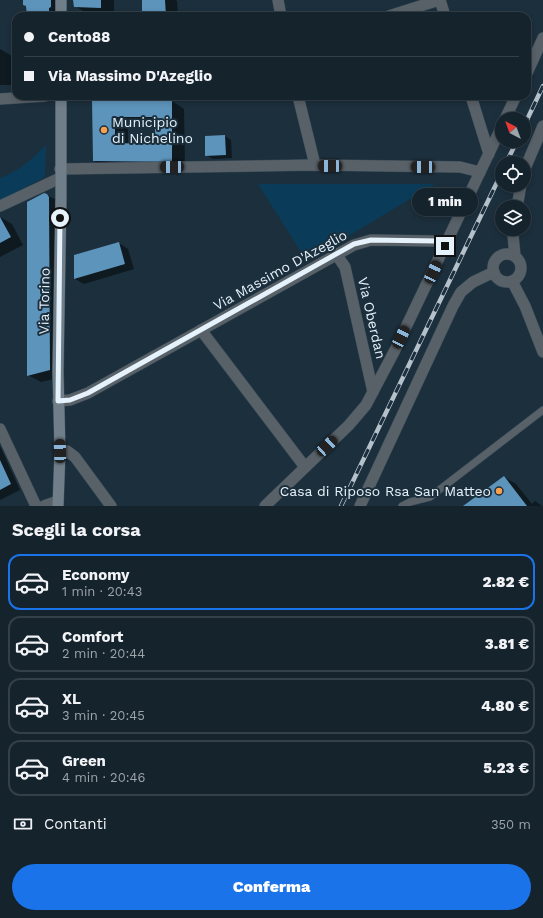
<!DOCTYPE html>
<html lang="it">
<head>
<meta charset="utf-8">
<style>
  :root { --surface:#15232d; --page:#1e2b35; --text:#f1f3f6; --muted:#9da4aa; --line:#344049; --accent:#1a73e8 }
  body { margin:0; font-family:"Work Sans",sans-serif; background:var(--page); color:var(--text); height:100vh; display:flex; flex-direction:column; font-size:15px; white-space:nowrap }
  * { box-sizing:border-box; margin:0 }
  p { font-size:13px; color:var(--muted) }
  .icon { flex:none; width:22px; height:22px; fill:none; stroke:currentColor; stroke-width:2; stroke-linecap:round; stroke-linejoin:round }
  .map { position:relative; height:506px; overflow:hidden }
  .side { display:flex; flex-direction:column; background:var(--surface); flex:1 }
  .side>* { flex:none }
  .top-card { position:absolute; left:12px; top:12px; width:519px; height:88px; border-radius:12px; box-shadow:0 2px 6px #0003,0 0 0 1px var(--line); display:grid; align-content:center; height:88px; padding:0 12px; background:var(--surface) }
  .needle { width:26px; rotate:319deg }
  .buttons { position:absolute; left:495px; top:112px; display:grid; gap:8px }
  .buttons a { display:grid; place-items:center; width:36px; height:36px; border-radius:50%; background:var(--surface); box-shadow:0 2px 6px #0003,0 0 0 1px var(--line); font-size:20px }
  .end { position:absolute; width:18px; height:18px; margin:-9px; border:5px solid #e6f2fb; background:#111; box-shadow:0 0 0 2px #111 }
  .from { border-radius:50% }
  .bubble { position:absolute; height:28px; border-radius:14px; background:var(--surface); box-shadow:0 2px 6px #0003,0 0 0 1px var(--line); font-size:13px; font-weight:800; line-height:28px; text-align:center }
  .car { position:absolute; width:12px; height:24px; margin:-12px -6px; border-radius:5px; box-shadow:0 0 3px 1px #0007; background:linear-gradient(#222 24%,#8ab4d8 0 40%,#222 0 76%,#8ab4d8 0 86%,#222 0) }
  .top-card b { display:flex; align-items:center; gap:14px; height:38px; font-size:15px }
  .top-card b+b { border-top:1px solid var(--line) }
  .top-card i { width:10px; height:10px; background:var(--text) }
  ul { padding:0; list-style:none }
  li { display:flex; align-items:center; gap:12px; height:56px; margin:0 8px 6px; padding:0 4px; border:2px solid var(--line); border-radius:12px }
  li div { flex:1 }
  li b { display:block; font-size:15px }
  li em { font-style:normal; font-weight:800 }
  li.selected { border-color:var(--accent) }
  li>.icon { width:36px; height:36px; stroke-width:1.5 }
  h2 { padding:0 12px; font-size:18px; line-height:48px }
  .pay { display:flex; align-items:center; gap:10px; height:44px; padding:0 12px; font-size:15px }
  .pay p { margin-inline-start:auto }
  .button { display:flex; gap:8px; margin-top:auto; padding:8px 12px }
  .button a { flex:1; height:46px; border-radius:24px; background:var(--accent); color:#fff; font-size:16px; font-weight:800; line-height:46px; text-align:center }
  .map>svg:first-child { display:block }
  .green { fill:#0a3c59 }
  .shadow { fill:#0007; fill-rule:evenodd }
  .building { fill:#5d94bb; fill-rule:evenodd }
  .lines { fill:none; stroke-linecap:round; stroke-linejoin:round }
  .service-casing { stroke:#384a57; stroke-width:8 }
  .minor-casing { stroke:#384a57; stroke-width:12 }
  .tertiary-casing { stroke:#384a57; stroke-width:12 }
  .secondary-casing { stroke:#384a57; stroke-width:12 }
  .service { stroke:#586167; stroke-width:7 }
  .minor { stroke:#586167; stroke-width:11 }
  .tertiary { stroke:#586167; stroke-width:11 }
  .secondary { stroke:#6f7e88; stroke-width:11 }
  .rail-casing { stroke:#b4c1cb; stroke-width:4.5 }
  .rail { stroke:#1c2f3c; stroke-width:3; stroke-dasharray:9; stroke-linecap:butt }
  .route { stroke:#e6f2fb; stroke-width:5 }
  .poi-dot { fill:#f99f4d; stroke:#1c2f3c; stroke-width:1.5 }
  .labels { text-anchor:middle; stroke-width:4; stroke-linejoin:round; paint-order:stroke }
  .poi-label { font-size:14px; fill:#e6f2fb; stroke:#1c2f3c; text-anchor:start }
  .street-label { font-size:14px; fill:#e6f2fb; stroke:#1c2f3c }
</style>
</head>
<body>
<div class="map">
<svg width="543" height="506" viewBox="0 0 543 506">
  <rect width="100%" height="100%" fill="#1c2f3c"/>
  <g class="green">
    <path d="M 46,145 L 45,177 L 0,201 L 0,178 C 19,171 32,159 46,145 Z"/>
    <polygon points="258,184 435,184 307,261"/>
  </g>
  <g class="shadow">
    <polygon points="24,0 64,0 61,16 29,16 27,7"/>
    <polygon points="74,0 114,0 114,15 88,14 75,6"/>
    <polygon points="143,0 175,0 177,1 178,16 133,16 143,15"/>
    <polygon points="74,14 86,15 89,16 74,16"/>
    <polygon points="0,49 12,56 13,85 0,85"/>
    <path d="M 93,101 L 172,101 L 184,109 L 185,169 L 106,168 L 94,161 ZM 128,124 L 156,124 L 156,145 L 128,145 Z"/>
    <polygon points="225,136 231,140 232,158 213,159 206,155 206,137"/>
    <polygon points="47,195 60,202 62,377 41,382 28,375"/>
    <polygon points="0,217 12,224 23,245 0,257"/>
    <polygon points="119,243 128,249 134,269 84,284 75,279"/>
    <polygon points="0,446 20,490 0,500"/>
    <polygon points="504,477 516,484 532,504 535,501 542,506 465,506"/>
  </g>
  <g class="building">
    <polygon points="23,0 51,0 51,7 49,8 49,16 27,16 26,6 23,5"/>
    <polygon points="73,0 101,0 101,8 74,7"/>
    <polygon points="142,0 165,0 166,16 132,16 132,14 142,14"/>
    <path d="M 92,100 L 172,100 L 172,162 L 93,161 ZM 115,117 L 155,117 L 155,144 L 115,143 Z"/>
    <polygon points="225,135 226,155 205,156 205,136"/>
    <polygon points="44,193 47,194 49,197 50,370 27,376 27,202"/>
    <polygon points="0,217 11,237 0,243"/>
    <polygon points="119,242 125,264 74,279 74,255"/>
    <polygon points="0,460 11,484 0,490"/>
    <polygon points="504,476 527,506 463,506"/>
  </g>
  <g class="lines">
    <defs>
      <polyline id="service" points="402,506 410,502 430,497 543,410"/>
      <g id="minor">
        <polyline points="278,0 281,16"/>
        <polyline points="440,0 445,16"/>
        <polyline points="527,73 543,38"/>
        <polyline points="298,96 315,165"/>
        <polyline points="471,96 489,154"/>
        <polyline points="0,99 45,96"/>
        <polyline points="505,119 516,96"/>
        <polyline points="60,169 315,165 460,167 480,172"/>
        <polyline points="524,171 543,126"/>
        <polyline points="0,206 60,178"/>
        <polyline points="517,207 521,185"/>
        <polyline points="514,229 513,235 515,256"/>
        <circle cx="507" cy="268" r="14"/>
        <polyline points="336,254 345,267 373,392"/>
        <polyline points="512,281 525,306 543,352"/>
        <polyline points="201,330 305,467"/>
        <polyline points="58,401 70,400 88,393 354,245 371,240 435,241 445,245"/>
        <polyline points="0,429 36,506"/>
        <polyline points="60,451 67,451 75,457 111,506"/>
        <polyline points="44,506 58,501"/>
        <polyline points="265,506 349,425 366,405 395,350 502,126"/>
        <polyline points="360,506 453,306 461,292 473,282 494,272"/>
      </g>
      <polyline id="tertiary" points="389,16 439,0"/>
      <g id="secondary">
        <polyline points="61,16 61,0"/>
        <polyline points="58,506 60,451 58,372 61,198 61,96"/>
      </g>
    </defs>
    <use href="#service" class="service-casing"/>
    <use href="#minor" class="minor-casing"/>
    <use href="#tertiary" class="tertiary-casing"/>
    <use href="#secondary" class="secondary-casing"/>
    <use href="#service" class="service"/>
    <use href="#minor" class="minor"/>
    <use href="#tertiary" class="tertiary"/>
    <use href="#secondary" class="secondary"/>
    <defs>
      <g id="rail">
        <polyline points="524,126 543,86"/>
        <polyline points="506,163 517,141"/>
        <polyline points="341,506 502,172"/>
      </g>
    </defs>
    <use href="#rail" class="rail-casing"/>
    <use href="#rail" class="rail"/>
  </g>
  <g class="lines">
    <polyline class="route" points="60,218 58,401 70,400 88,393 354,244 371,240 436,241 445,246"/>
  </g>
  <g class="poi-dot">
    <circle cx="104" cy="130" r="4"/>
    <circle cx="499" cy="491" r="4"/>
  </g>
  <g class="labels">
    <g class="poi-label">
      <text x="112" y="127">Municipio<tspan x="112" dy="16">di Nichelino</tspan></text>
      <text x="491" y="496" text-anchor="end">Casa di Riposo Rsa San Matteo</text>
    </g>
    <g class="street-label">
      <text transform="translate(280 270) rotate(-29)" y="5">Via Massimo D'Azeglio</text>
      <text transform="translate(44 301) rotate(-89)" y="5">Via Torino</text>
      <text transform="translate(372 318) rotate(77)" y="5">Via Oberdan</text>
    </g>
  </g>
</svg>
<div class="buttons">
<a><svg class="needle" viewBox="-14 -14 28 28"><path d="M0-13l5 13h-10z" fill="#e53935"/><path d="M0 13l5-13h-10z" fill="#9da4aa"/></svg></a>
<a><svg class="icon" aria-label="locate" viewBox="0 0 24 24"><circle cx="12" cy="12" r="6"/><path d="M12 2v4M12 18v4M2 12h4M18 12h4"/></svg></a>
<a><svg class="icon" aria-label="layers" viewBox="0 0 24 24"><path d="M12 4l9 5-9 5-9-5zM3 14l9 5 9-5"/></svg></a>
</div>
<i class="end from" style="left:60px;top:218px"></i>
<i class="end" style="left:445px;top:246px"></i>
<div class="bubble" style="left:412px;top:188px;width:66px">1 min</div>
<i class="car" style="left:330px;top:166px;rotate:271deg"></i>
<i class="car" style="left:172px;top:167px;rotate:269deg"></i>
<i class="car" style="left:423px;top:167px;rotate:271deg"></i>
<i class="car" style="left:433px;top:272px;rotate:25deg"></i>
<i class="car" style="left:401px;top:337px;rotate:26deg"></i>
<i class="car" style="left:327px;top:446px;rotate:47deg"></i>
<i class="car" style="left:60px;top:451px;rotate:358deg"></i>
<div class="top-card">
<b><i class="from"></i>Cento88</b>
<b><i></i>Via Massimo D'Azeglio</b>
</div>
</div>
<section class="side">
<h2>Scegli la corsa</h2>
<ul>
<li class="selected"><svg class="icon" aria-label="car" viewBox="0 0 24 24"><path d="M5 17H2v-5l4-1 3-4h7l3 4 3 1v5h-3M9 17h6M6 11h13"/><circle cx="7" cy="17" r="2"/><circle cx="17" cy="17" r="2"/></svg><div><b>Economy</b><p>1 min · 20:43</p></div><em>2.82 €</em></li>
<li><svg class="icon" aria-label="car" viewBox="0 0 24 24"><path d="M5 17H2v-5l4-1 3-4h7l3 4 3 1v5h-3M9 17h6M6 11h13"/><circle cx="7" cy="17" r="2"/><circle cx="17" cy="17" r="2"/></svg><div><b>Comfort</b><p>2 min · 20:44</p></div><em>3.81 €</em></li>
<li><svg class="icon" aria-label="car" viewBox="0 0 24 24"><path d="M5 17H2v-5l4-1 3-4h7l3 4 3 1v5h-3M9 17h6M6 11h13"/><circle cx="7" cy="17" r="2"/><circle cx="17" cy="17" r="2"/></svg><div><b>XL</b><p>3 min · 20:45</p></div><em>4.80 €</em></li>
<li><svg class="icon" aria-label="car" viewBox="0 0 24 24"><path d="M5 17H2v-5l4-1 3-4h7l3 4 3 1v5h-3M9 17h6M6 11h13"/><circle cx="7" cy="17" r="2"/><circle cx="17" cy="17" r="2"/></svg><div><b>Green</b><p>4 min · 20:46</p></div><em>5.23 €</em></li>
</ul>
<div class="pay"><svg class="icon" aria-label="cash" viewBox="0 0 24 24"><path d="M3 7h18v10H3z"/><circle cx="12" cy="12" r="2"/></svg>Contanti<p>350 m</p></div>
<div class="button"><a>Conferma</a></div>
</section>
</body>
</html>
